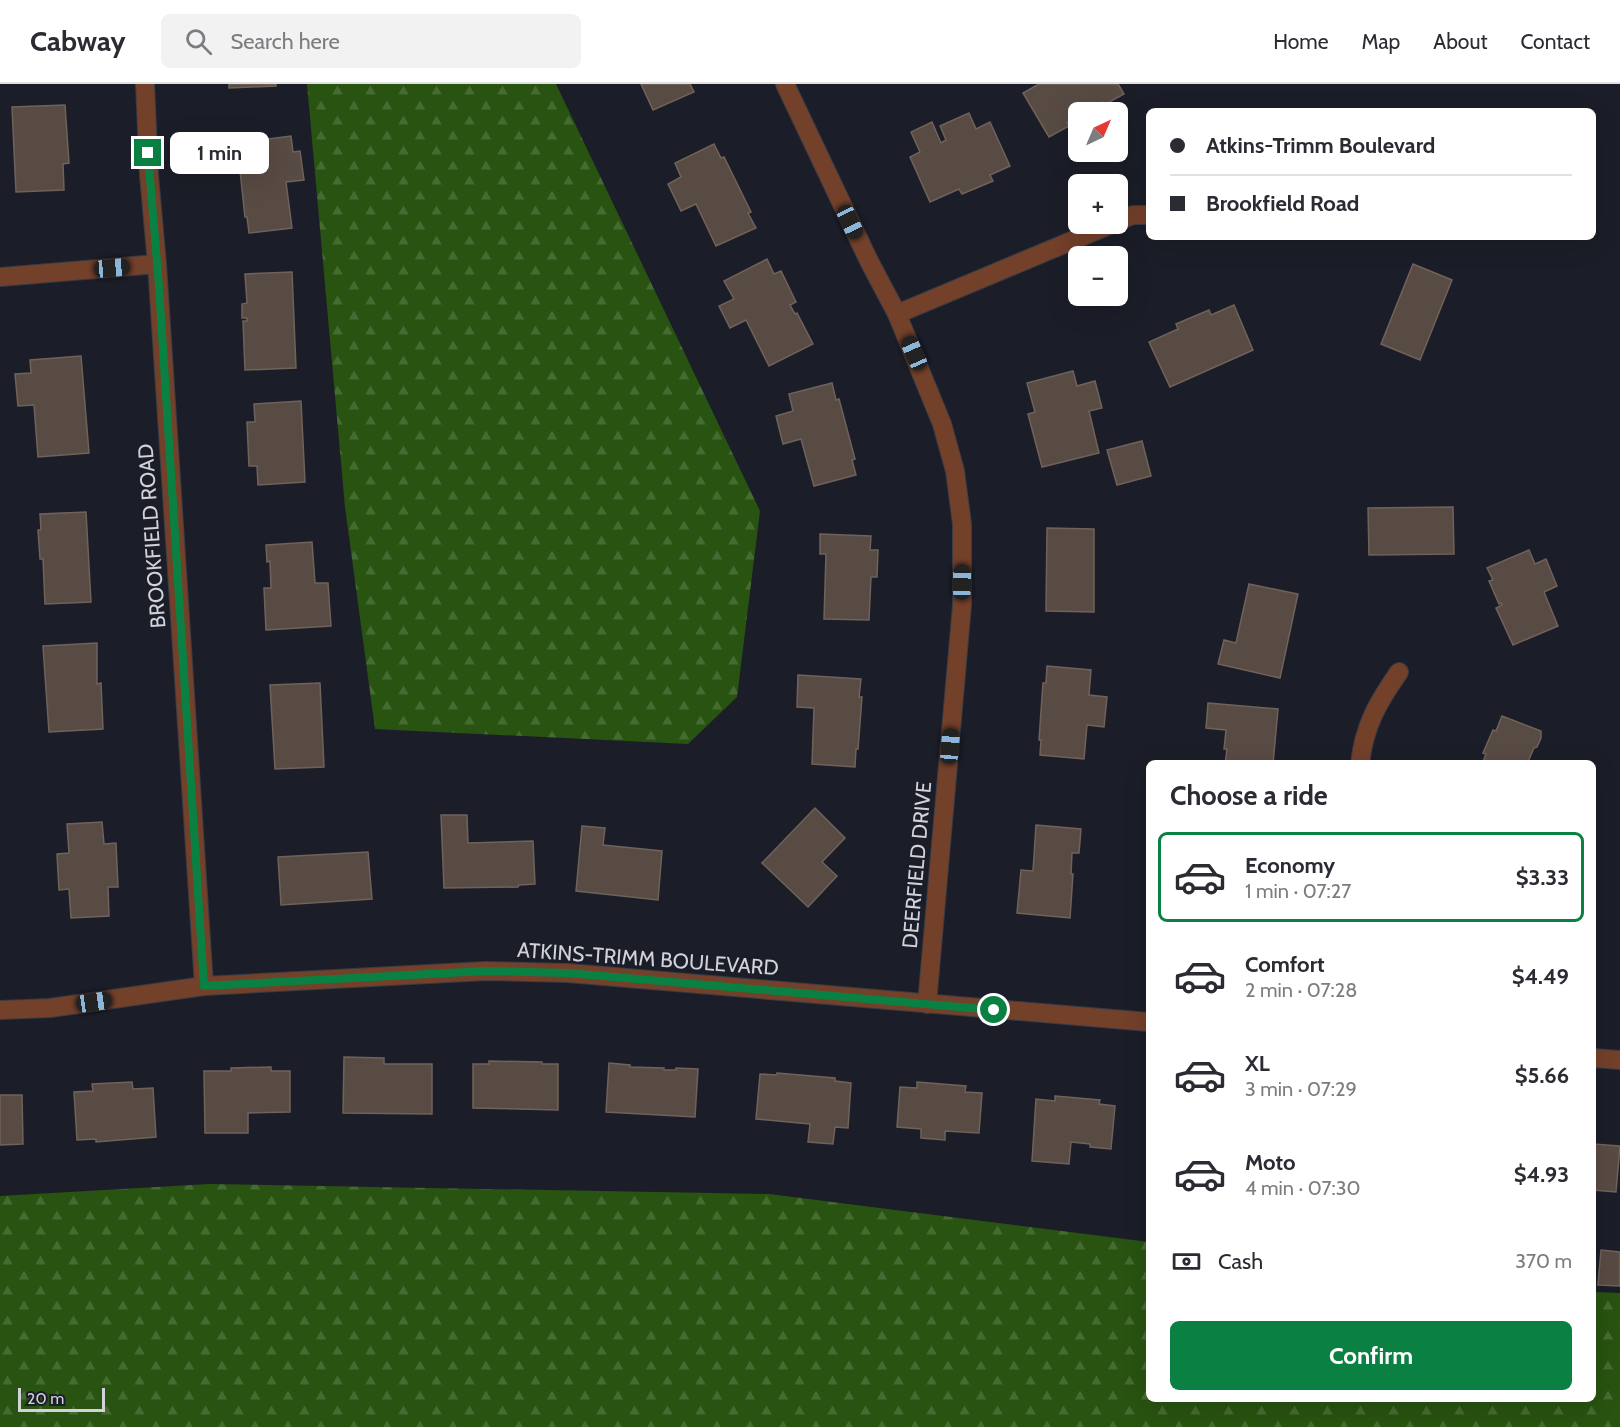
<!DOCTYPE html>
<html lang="en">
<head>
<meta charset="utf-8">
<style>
  :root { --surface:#fff; --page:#f2f2f3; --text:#2b2b33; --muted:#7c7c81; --line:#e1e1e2; --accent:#0b8043 }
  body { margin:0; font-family:Cabin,sans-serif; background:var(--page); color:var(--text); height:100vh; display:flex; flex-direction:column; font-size:22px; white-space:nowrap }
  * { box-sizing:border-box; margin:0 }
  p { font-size:20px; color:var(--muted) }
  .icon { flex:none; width:33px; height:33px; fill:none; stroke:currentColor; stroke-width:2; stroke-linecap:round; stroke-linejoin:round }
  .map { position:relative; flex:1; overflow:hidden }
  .panel { position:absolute; left:1146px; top:676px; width:450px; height:642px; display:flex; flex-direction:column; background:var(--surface); border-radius:9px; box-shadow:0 6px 24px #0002 }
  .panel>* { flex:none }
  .top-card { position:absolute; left:1146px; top:24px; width:450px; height:132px; border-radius:9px; box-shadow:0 6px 24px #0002; display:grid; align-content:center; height:132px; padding:0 24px; background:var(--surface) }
  .needle { width:39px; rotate:44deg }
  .controls { position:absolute; left:1068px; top:18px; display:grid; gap:12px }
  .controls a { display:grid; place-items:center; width:60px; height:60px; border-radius:9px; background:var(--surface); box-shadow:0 6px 24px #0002; font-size:30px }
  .scale { position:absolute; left:18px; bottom:15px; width:87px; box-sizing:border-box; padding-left:6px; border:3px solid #d1d2da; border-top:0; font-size:16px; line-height:21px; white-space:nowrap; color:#d1d2da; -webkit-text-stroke:4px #1b1e28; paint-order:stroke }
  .end { position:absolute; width:27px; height:27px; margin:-14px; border:8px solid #0b8043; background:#fff; box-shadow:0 0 0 3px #fff }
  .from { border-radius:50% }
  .bubble { position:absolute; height:42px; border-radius:9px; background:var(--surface); box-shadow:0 6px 24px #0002; font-size:20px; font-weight:700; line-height:42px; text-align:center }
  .car { position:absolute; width:18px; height:36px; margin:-18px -9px; border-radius:8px; box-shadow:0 0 4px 2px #0007; background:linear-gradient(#222 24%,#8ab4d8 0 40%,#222 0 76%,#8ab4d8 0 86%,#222 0) }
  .top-card b { display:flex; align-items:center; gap:21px; height:57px; font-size:22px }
  .top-card b+b { border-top:2px solid var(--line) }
  .top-card i { width:15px; height:15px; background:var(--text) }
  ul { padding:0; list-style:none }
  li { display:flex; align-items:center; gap:18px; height:90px; margin:0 12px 9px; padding:0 12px; border:3px solid transparent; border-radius:9px }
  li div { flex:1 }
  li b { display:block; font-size:22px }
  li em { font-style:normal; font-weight:700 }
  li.on { border-color:var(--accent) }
  li>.icon { width:54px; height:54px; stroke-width:1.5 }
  h2 { padding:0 24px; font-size:27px; line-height:72px }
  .pay { display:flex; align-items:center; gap:15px; height:66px; padding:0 24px; font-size:22px }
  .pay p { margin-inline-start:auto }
  .action { display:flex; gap:12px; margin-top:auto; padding:12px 24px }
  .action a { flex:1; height:69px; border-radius:9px; background:var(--accent); color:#fff; font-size:24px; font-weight:700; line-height:69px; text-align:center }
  header { display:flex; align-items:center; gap:36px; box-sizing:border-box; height:84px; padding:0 30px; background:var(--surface); border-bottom:2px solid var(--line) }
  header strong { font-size:28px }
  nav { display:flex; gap:33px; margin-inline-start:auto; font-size:21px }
  .search { width:420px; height:54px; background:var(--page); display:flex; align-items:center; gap:15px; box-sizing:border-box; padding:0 21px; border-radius:9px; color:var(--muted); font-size:22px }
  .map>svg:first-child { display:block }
  .forest { fill:url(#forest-firs) }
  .building { fill:#584b44; stroke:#70625b; stroke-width:1.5 }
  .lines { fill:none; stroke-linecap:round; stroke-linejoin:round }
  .street-casing { stroke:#383b44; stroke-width:20 }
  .street { stroke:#73402a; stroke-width:18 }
  .route { stroke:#0b8043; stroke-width:8 }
  .labels { text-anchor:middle; stroke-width:4.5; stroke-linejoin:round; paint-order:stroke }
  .street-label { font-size:21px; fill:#d1d2da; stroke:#1b1e28 }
</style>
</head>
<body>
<header>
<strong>Cabway</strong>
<div class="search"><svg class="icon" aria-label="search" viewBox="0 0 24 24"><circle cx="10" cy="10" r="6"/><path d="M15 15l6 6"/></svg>Search here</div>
<nav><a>Home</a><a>Map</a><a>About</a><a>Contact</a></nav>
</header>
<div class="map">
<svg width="1620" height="1343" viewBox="0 0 1620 1343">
  <defs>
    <pattern id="forest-firs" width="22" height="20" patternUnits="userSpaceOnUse" patternTransform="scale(1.5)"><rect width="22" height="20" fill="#285310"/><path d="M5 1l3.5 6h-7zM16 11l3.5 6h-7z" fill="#466b32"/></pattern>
  </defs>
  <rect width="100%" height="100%" fill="#1b1e28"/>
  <g class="forest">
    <polygon points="307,0 556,0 760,427 737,613 688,660 375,645 345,423"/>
    <polygon points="209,1100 769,1110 1149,1158 1149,1316 1593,1316 1593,1208 1620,1209 1620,1343 0,1343 0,1112"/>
  </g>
  <g class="building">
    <polygon points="229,0 276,0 276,2 229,4"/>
    <polygon points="641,0 690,0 694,8 653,26"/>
    <polygon points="1039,0 1118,0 1124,10 1104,21 1103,18 1085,28 1078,28 1078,32 1067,39 1069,42 1049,53 1023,9"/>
    <polygon points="65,21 69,79 63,80 64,106 16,108 12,23"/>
    <polygon points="969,29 976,45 990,38 1010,82 990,91 993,97 962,110 959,105 930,118 910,73 920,68 911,48 932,38 941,59 946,56 940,42"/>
    <polygon points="291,52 293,68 300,67 304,96 286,98 292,144 249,149 247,133 245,133 237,59"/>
    <polygon points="714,60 721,74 724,73 751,128 748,129 756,144 716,162 696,120 681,127 668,100 681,93 675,79"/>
    <polygon points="767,175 774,190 781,187 796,218 790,221 795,230 797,229 813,260 769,282 746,236 730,244 719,222 734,215 724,197"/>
    <polygon points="1413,180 1452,196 1420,276 1381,260"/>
    <polygon points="292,188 296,284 245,286 243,237 247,237 247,234 242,234 242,220 247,219 245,190"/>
    <polygon points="1234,221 1253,266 1170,303 1149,258 1178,245 1176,240 1209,226 1211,231"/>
    <polygon points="81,272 89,369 38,373 34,321 18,322 15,290 31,289 30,276"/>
    <polygon points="1073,287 1077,302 1095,297 1102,324 1089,327 1099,369 1042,383 1028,330 1035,328 1027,299"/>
    <polygon points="832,299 836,316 839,315 855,375 852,376 856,391 814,402 801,355 783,360 776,332 793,327 789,310"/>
    <polygon points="301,317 305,398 258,401 257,382 249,382 247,338 255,338 254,320"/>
    <polygon points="1142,357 1151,392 1117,401 1107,366"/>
    <polygon points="1453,423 1454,470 1369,471 1368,424"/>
    <polygon points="86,428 91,518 45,520 43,475 40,475 38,446 41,446 40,430"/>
    <polygon points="1047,444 1094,445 1094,528 1046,527"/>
    <polygon points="820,450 871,452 870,466 878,466 877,493 871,493 869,536 824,535 826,470 820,470"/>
    <polygon points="312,458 315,499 328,499 331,542 266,546 264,504 271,504 270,477 267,478 266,461"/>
    <polygon points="1529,466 1535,480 1546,475 1557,502 1544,508 1558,542 1513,561 1496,524 1502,521 1501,519 1499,520 1489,497 1493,496 1487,484"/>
    <polygon points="1249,500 1298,510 1280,594 1218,580 1224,556 1236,559"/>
    <polygon points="97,559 97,600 101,599 103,645 49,648 43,562"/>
    <polygon points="1047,582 1091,586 1089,611 1107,613 1104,643 1087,641 1084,675 1040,671 1041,656 1039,656 1043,599 1046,599"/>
    <polygon points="798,591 861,595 859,613 862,613 858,665 856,665 855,683 812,680 814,624 797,623"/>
    <polygon points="320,599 324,683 275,685 270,601"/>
    <polygon points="1208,619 1278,625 1273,680 1225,680 1227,665 1224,665 1226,646 1206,644"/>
    <polygon points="1502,632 1541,647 1541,654 1537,663 1534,664 1527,680 1482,680 1486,670 1483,669 1493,646 1496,647"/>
    <polygon points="815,724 845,754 822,778 837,792 808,823 762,779"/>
    <polygon points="441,731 467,731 468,759 533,757 535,800 519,801 518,803 444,804"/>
    <polygon points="102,738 104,760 116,759 118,803 108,803 109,832 71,834 69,805 59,806 57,770 69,769 67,740"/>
    <polygon points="1036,741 1081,745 1079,769 1072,769 1071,790 1073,790 1070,834 1017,829 1021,786 1033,787"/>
    <polygon points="582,742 605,744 603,761 662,767 658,816 576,807"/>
    <polygon points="368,768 372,815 281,821 278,773"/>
    <polygon points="344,973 384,974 384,980 432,980 432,1030 343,1029"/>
    <polygon points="489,977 542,978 542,980 558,980 558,1026 473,1024 473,980 489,980"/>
    <polygon points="609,979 630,981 630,983 664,984 664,986 676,986 676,984 698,985 695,1033 606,1028"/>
    <polygon points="271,983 271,987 290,987 290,1028 248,1029 248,1049 205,1049 204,987 231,987 231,984"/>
    <polygon points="777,989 835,994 835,997 851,999 848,1044 835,1043 833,1060 808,1058 810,1040 756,1035 760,990 776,991"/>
    <polygon points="132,998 133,1005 153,1004 156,1053 96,1058 96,1055 77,1056 74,1008 93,1007 92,1000"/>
    <polygon points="917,998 966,1002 965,1008 982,1009 979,1049 945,1047 945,1056 921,1054 921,1045 897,1043 900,1003 917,1004"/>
    <polygon points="0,1011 22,1011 23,1060 0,1061"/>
    <polygon points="1055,1012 1100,1016 1099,1020 1115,1022 1111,1065 1090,1063 1090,1060 1071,1058 1069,1080 1032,1077 1036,1015 1055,1017"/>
    <polygon points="1593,1060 1620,1062 1616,1108 1593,1106"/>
    <polygon points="1601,1166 1620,1168 1620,1202 1598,1201"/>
  </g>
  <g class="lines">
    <defs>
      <g id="street">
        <polyline points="145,0 149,91 157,180 204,902"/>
        <polyline points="785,0 869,177 897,230 942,340 955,387 962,440 962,521 927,920"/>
        <polyline points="1118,137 1133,131 1149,131"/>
        <polyline points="0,193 157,180"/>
        <polyline points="897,230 1112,140"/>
        <path d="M 1360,680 C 1364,642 1378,618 1399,588"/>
        <polyline points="0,926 50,924 204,902 486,887 568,889 1149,938"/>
        <polyline points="1593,974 1620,976"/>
      </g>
    </defs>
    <use href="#street" class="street-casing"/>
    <use href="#street" class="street"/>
  </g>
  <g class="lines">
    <polyline class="route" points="148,69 159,203 204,902 486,887 568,889 994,926"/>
  </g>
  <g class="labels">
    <g class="street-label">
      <text transform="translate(152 452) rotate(-94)" y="7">BROOKFIELD ROAD</text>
      <text transform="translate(917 781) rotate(-85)" y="7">DEERFIELD DRIVE</text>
      <text transform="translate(648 875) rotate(4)" y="7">ATKINS-TRIMM BOULEVARD</text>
    </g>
  </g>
</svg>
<div class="controls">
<a><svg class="needle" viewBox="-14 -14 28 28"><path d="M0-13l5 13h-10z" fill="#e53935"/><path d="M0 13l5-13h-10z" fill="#7c7c81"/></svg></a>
<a>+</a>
<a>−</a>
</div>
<div class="scale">20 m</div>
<i class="end from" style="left:994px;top:926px"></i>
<i class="end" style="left:148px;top:69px"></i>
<div class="bubble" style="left:170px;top:48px;width:99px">1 min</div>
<i class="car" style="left:850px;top:138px;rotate:155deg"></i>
<i class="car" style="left:112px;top:184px;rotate:85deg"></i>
<i class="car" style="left:914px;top:269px;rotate:336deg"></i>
<i class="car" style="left:962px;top:498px;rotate:1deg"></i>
<i class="car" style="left:950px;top:662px;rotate:5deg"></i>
<i class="car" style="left:94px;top:918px;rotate:82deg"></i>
<div class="top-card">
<b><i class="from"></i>Atkins-Trimm Boulevard</b>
<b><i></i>Brookfield Road</b>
</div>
<section class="panel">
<h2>Choose a ride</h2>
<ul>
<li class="on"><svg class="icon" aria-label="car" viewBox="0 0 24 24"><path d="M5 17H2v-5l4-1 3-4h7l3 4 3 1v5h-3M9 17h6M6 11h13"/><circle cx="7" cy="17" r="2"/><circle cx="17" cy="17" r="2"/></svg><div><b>Economy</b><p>1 min · 07:27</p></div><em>$3.33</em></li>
<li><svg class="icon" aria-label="car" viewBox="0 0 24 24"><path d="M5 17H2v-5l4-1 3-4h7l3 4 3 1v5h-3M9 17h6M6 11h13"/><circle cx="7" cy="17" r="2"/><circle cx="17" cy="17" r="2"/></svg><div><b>Comfort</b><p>2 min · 07:28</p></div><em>$4.49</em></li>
<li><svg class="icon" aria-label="car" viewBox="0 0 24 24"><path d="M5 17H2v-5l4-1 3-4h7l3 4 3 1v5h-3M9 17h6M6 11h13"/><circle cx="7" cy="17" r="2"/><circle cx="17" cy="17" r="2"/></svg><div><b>XL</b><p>3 min · 07:29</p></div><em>$5.66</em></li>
<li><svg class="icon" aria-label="car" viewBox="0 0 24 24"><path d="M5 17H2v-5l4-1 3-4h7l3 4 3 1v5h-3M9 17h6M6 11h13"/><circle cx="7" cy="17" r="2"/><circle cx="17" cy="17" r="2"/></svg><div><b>Moto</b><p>4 min · 07:30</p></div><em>$4.93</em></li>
</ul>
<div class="pay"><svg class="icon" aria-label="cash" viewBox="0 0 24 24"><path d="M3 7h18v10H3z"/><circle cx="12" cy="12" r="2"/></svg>Cash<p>370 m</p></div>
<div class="action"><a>Confirm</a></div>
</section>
</div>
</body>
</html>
